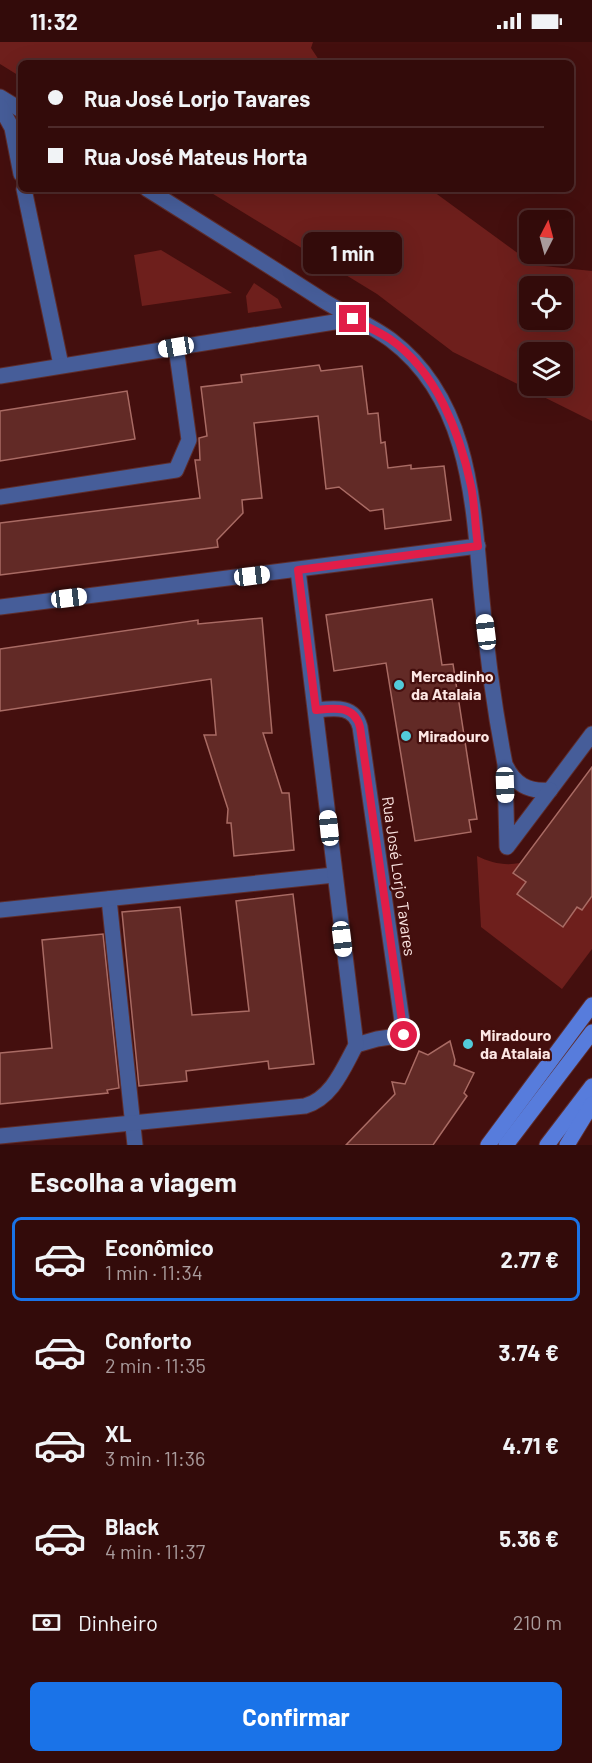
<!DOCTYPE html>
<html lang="pt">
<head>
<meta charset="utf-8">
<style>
  :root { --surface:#330b0a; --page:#3e1918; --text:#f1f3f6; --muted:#a99b9c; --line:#4e2b2b; --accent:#1a73e8 }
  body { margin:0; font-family:Barlow,sans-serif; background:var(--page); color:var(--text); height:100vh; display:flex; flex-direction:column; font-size:22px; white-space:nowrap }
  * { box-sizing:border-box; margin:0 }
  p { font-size:20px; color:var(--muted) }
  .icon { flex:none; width:33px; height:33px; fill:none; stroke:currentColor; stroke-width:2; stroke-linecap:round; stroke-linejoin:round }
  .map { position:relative; height:1103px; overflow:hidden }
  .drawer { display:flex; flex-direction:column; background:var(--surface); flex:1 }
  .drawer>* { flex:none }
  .banner { position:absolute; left:18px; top:18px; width:556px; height:132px; border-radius:9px; box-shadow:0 6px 24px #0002,0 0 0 2px var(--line); display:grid; align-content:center; height:132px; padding:0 30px; background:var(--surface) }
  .needle { width:39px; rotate:6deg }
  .fabs { position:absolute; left:519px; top:168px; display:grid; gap:12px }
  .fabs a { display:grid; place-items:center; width:54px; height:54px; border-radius:9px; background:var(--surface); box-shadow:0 6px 24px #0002,0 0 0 2px var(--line); font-size:30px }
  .end { position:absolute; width:27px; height:27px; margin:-14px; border:8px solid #e11d48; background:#fff; box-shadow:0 0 0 3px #fff }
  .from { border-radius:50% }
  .bubble { position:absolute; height:42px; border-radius:9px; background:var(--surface); box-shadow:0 6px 24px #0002,0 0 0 2px var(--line); font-size:20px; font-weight:700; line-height:42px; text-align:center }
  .car { position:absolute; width:18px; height:36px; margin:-18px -9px; border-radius:8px; box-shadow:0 0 4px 2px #0007; background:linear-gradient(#fff 24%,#345 0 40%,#fff 0 76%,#345 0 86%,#fff 0) }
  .banner b { display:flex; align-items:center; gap:21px; height:57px; font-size:22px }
  .banner b+b { border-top:2px solid var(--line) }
  .banner i { width:15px; height:15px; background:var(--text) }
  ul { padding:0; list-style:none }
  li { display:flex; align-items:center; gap:18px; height:84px; margin:0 12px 9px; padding:0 18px; border:3px solid transparent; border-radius:9px }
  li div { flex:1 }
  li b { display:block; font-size:22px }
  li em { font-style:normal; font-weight:700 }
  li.selected { border-color:var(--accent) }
  li>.icon { width:54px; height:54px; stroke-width:1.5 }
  h2 { padding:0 30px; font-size:27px; line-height:72px }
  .pay { display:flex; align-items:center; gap:15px; height:66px; padding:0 30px; font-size:22px }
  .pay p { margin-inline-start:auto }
  .cta { display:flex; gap:12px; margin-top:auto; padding:12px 30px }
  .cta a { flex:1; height:69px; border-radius:9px; background:var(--accent); color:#fff; font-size:24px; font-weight:700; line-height:69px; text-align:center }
  .status { display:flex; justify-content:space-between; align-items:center; height:42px; padding:0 30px; background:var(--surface); direction:ltr }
  .status svg { height:16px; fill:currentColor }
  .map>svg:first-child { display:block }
  .green { fill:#6e1f1c; fill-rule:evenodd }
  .building { fill:#622a26; stroke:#a96b64; stroke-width:1.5 }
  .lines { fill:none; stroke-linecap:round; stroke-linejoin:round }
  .lane-casing { stroke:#5e2d2c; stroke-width:17 }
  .street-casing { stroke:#5e2d2c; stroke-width:17 }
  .secondary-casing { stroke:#5e2d2c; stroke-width:17 }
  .lane { stroke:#465d99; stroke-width:15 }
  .street { stroke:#465d99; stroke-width:15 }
  .secondary { stroke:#577cdc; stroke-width:15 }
  .route { stroke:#e11d48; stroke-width:8 }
  .poi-dot { fill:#52cbda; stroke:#440f0e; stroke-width:2 }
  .labels { text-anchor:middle; stroke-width:4.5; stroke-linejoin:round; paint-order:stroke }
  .poi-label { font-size:16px; font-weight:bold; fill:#fde7e4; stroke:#440f0e; text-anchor:start }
  .street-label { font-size:16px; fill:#fde7e4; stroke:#440f0e }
</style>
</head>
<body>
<div class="status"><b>11:32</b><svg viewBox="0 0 49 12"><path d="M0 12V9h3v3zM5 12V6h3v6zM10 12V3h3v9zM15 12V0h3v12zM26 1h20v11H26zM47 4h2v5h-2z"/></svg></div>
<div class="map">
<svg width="592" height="1103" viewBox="0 0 592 1103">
  <rect width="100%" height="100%" fill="#440f0e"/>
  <g class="green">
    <polygon points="0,0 313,0 311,6 321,21 21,21 21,35 0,22"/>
    <path d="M 205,147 L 430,147 L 534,223 L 592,229 L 592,379 L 453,310 L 377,252 ZM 562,244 L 562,278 L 530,278 L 530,244 ZM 562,310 L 562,344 L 530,344 L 530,310 Z"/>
    <polygon points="161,208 232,251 142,264 134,213"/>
    <polygon points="254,241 278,257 282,266 248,271 246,254"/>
    <path d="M 477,814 C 491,821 505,824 520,821 L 513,831 L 526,840 L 517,852 L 563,885 L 577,865 L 582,867 L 592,854 L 592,907 L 562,947 L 481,885 Z"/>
  </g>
  <g class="building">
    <polygon points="319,323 321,329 362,324 368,372 378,371 381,401 385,400 388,426 411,423 411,427 444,424 451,478 385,487 383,467 370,469 339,445 326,447 318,374 254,381 262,456 242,458 243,471 217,498 218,505 0,533 0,481 200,456 195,418 200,418 199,396 207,394 201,345 242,340 241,333"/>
    <polygon points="127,349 135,397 0,419 0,369"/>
    <polygon points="432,557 442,623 453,622 477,777 469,778 471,790 415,799 386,621 334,629 326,573"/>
    <polygon points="262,576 272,691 263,691 282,751 289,751 294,808 234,814 231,781 227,781 228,767 204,693 216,693 211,637 0,669 0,607 198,578 198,582"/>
    <polygon points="592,725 592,854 582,868 577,865 563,885 517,852 526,840 513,831"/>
    <polygon points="293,852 314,1022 269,1027 268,1019 186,1029 187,1039 139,1044 122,870 180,865 192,973 249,969 236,859"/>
    <polygon points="103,892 119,1046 107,1048 108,1051 0,1062 0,1011 52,1006 42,898"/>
    <polygon points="450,999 455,1018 454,1023 474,1031 464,1051 467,1054 433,1103 346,1103 395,1052 392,1040 405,1042 419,1009 428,1013"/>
  </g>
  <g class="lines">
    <defs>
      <polyline id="lane" points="550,748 592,692"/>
      <g id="street">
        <polyline points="0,55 21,68"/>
        <polyline points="0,64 12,86 21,132"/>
        <polyline points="24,147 61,323"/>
        <path d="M 147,147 C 206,184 265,221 324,259 C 345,272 371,283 391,298 C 469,357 473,458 481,547 C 486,605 494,665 505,722 C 514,742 528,750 550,748"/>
        <polyline points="0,334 353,277"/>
        <polyline points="0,455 176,428 189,398 176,305"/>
        <polyline points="0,565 478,504"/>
        <path d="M 316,668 C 335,666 354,663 360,685 L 404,993 L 377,997 L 356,1003"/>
        <polyline points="505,725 507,805 550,748"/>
        <polyline points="109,857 135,1103"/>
        <polyline points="0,868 334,833"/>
        <path d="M 0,1094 L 305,1064 C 332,1056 343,1027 356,1003 L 298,528"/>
      </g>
      <g id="secondary">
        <polyline points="488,1103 592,963"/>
        <polyline points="506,1103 592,990"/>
        <polyline points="547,1103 592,1044"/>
        <polyline points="567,1103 592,1062"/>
      </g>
    </defs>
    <use href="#lane" class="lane-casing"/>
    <use href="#street" class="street-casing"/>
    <use href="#secondary" class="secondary-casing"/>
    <use href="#lane" class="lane"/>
    <use href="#street" class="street"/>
    <use href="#secondary" class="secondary"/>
  </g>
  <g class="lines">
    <path class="route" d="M 353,277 C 365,284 378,289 390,297 C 436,329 460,391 471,444 C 475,464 475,484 478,504 L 298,528 L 316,668 C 335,666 354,663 360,685 L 404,993"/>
  </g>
  <g class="poi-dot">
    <circle cx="399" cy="643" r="6"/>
    <circle cx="406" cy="694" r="6"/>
    <circle cx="468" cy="1002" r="6"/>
  </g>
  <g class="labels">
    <g class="poi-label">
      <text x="411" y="640">Mercadinho<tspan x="411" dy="18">da Atalaia</tspan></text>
      <text x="418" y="700">Miradouro</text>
      <text x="480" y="999">Miradouro<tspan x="480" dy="18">da Atalaia</tspan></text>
    </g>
    <g class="street-label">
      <text transform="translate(399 834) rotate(82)" y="6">Rua José Lorjo Tavares</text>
    </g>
  </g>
</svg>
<div class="fabs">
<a><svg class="needle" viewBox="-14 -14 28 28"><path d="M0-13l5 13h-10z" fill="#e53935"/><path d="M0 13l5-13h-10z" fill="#a99b9c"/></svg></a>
<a><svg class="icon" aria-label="locate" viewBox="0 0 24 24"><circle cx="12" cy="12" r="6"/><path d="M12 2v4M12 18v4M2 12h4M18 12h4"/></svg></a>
<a><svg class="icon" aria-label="layers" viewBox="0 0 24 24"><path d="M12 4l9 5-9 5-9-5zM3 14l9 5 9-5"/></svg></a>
</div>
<i class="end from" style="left:404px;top:993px"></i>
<i class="end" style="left:353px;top:277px"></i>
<div class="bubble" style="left:303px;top:190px;width:99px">1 min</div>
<i class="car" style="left:176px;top:305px;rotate:261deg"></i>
<i class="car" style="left:252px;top:534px;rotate:83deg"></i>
<i class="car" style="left:69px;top:556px;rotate:83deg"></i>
<i class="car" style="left:486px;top:590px;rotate:353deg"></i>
<i class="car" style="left:505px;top:743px;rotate:178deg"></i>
<i class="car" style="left:329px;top:786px;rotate:354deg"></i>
<i class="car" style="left:342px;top:897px;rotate:173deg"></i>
<div class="banner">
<b><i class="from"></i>Rua José Lorjo Tavares</b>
<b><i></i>Rua José Mateus Horta</b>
</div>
</div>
<section class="drawer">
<h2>Escolha a viagem</h2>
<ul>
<li class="selected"><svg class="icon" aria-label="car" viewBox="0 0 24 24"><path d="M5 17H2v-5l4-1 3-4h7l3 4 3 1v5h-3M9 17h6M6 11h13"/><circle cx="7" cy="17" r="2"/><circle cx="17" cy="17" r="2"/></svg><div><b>Econômico</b><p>1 min · 11:34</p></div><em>2.77 €</em></li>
<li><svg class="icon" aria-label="car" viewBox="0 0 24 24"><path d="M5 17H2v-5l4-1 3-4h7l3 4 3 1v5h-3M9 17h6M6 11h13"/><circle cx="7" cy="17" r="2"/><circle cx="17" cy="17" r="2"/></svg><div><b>Conforto</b><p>2 min · 11:35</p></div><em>3.74 €</em></li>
<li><svg class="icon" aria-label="car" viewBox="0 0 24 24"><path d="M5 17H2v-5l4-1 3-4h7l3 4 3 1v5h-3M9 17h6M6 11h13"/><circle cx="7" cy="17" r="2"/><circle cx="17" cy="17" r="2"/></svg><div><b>XL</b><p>3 min · 11:36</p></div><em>4.71 €</em></li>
<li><svg class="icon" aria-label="car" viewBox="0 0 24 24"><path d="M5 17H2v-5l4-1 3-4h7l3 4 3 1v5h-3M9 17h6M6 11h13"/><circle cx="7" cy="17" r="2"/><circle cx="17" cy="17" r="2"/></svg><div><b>Black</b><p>4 min · 11:37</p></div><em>5.36 €</em></li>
</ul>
<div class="pay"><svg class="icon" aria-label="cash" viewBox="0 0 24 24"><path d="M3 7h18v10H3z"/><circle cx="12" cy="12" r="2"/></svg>Dinheiro<p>210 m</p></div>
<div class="cta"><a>Confirmar</a></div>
</section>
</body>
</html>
